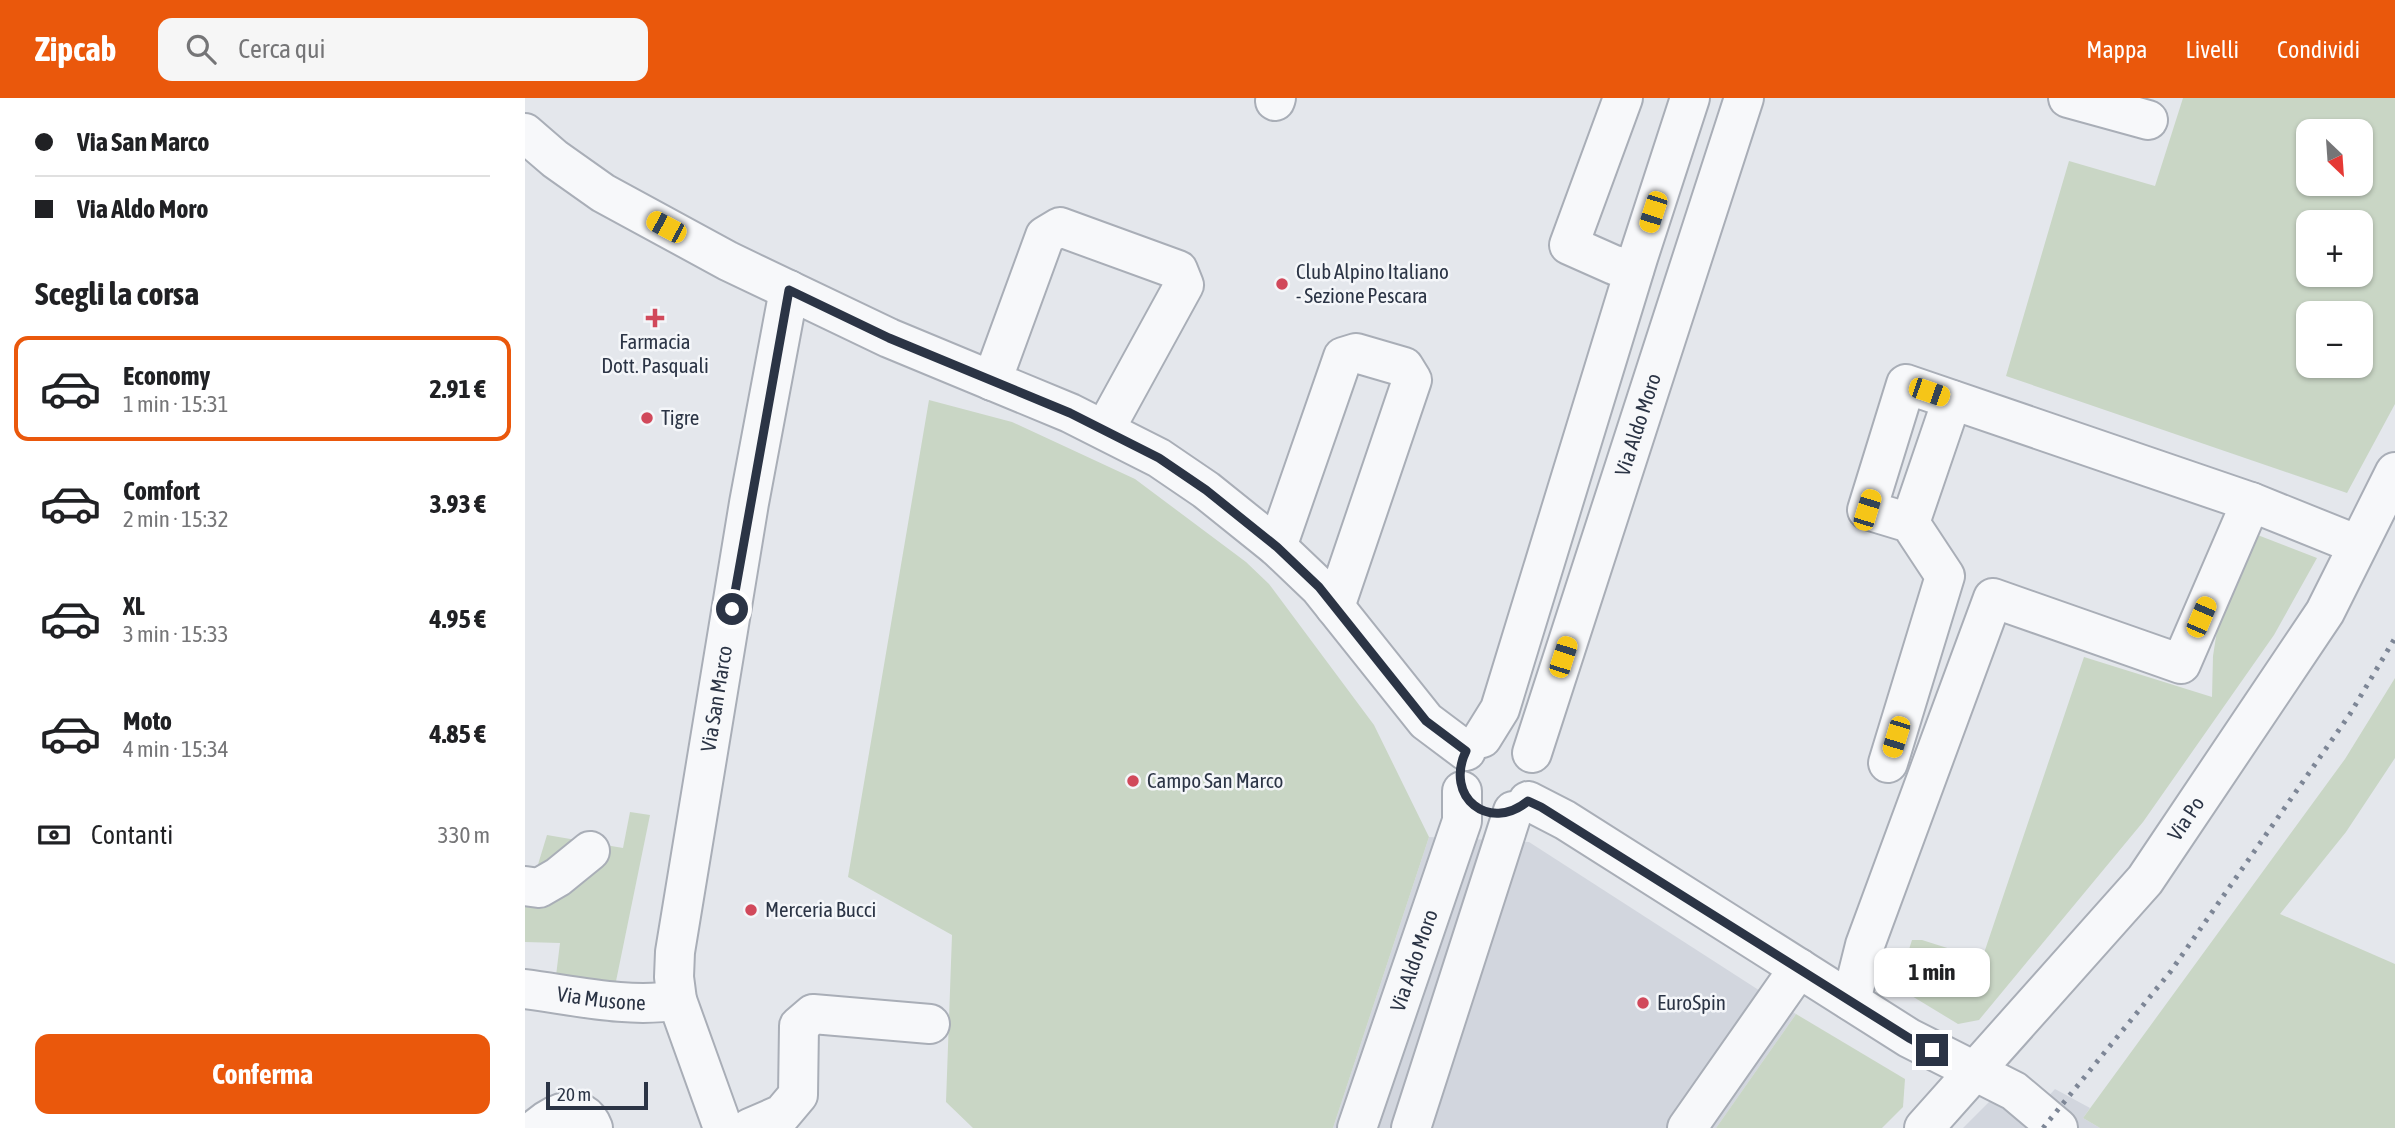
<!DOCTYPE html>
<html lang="it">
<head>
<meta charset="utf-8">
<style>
  :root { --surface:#fff; --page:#f6f6f6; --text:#202124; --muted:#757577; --line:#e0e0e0; --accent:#ea580c }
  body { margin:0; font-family:"Asap Condensed",sans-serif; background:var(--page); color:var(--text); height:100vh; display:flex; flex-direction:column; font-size:26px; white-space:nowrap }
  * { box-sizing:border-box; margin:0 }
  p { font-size:23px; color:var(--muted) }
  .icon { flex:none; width:38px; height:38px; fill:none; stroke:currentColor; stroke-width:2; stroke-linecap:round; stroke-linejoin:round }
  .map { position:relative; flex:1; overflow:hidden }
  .details { display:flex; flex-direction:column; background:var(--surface); width:525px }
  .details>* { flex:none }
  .top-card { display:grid; align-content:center; height:154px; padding:0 35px; background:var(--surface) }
  .needle { width:46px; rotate:155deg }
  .controls { position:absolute; left:1771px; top:21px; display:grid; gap:14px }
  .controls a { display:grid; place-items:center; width:77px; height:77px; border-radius:14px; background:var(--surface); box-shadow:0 2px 5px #0004; font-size:35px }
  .scale { position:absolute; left:21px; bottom:18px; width:102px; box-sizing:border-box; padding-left:7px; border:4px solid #2b3445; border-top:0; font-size:19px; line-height:24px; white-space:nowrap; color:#2b3445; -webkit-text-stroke:5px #f4f6f9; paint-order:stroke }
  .end { position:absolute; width:32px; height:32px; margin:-16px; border:9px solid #2b3445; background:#fff; box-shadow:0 0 0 4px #fff }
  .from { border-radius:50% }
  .bubble { position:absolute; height:49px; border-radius:14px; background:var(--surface); box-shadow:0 2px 5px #0004; font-size:23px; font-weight:700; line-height:49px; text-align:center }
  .car { position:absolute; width:21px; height:42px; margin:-21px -10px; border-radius:9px; box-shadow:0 0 5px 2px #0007; background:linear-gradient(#f5c518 24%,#345 0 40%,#f5c518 0 76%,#345 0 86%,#f5c518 0) }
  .top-card b { display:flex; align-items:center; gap:24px; height:66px; font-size:26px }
  .top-card b+b { border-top:2px solid var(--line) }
  .top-card i { width:18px; height:18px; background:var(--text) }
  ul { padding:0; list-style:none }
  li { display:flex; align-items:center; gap:21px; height:105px; margin:0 14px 10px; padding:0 21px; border:4px solid transparent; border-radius:14px }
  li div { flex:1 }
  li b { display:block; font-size:26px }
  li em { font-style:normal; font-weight:700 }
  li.on { border-color:var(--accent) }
  li>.icon { width:63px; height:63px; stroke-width:1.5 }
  h2 { padding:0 35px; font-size:32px; line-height:84px }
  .pay { display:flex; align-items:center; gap:18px; height:77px; padding:0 35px; font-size:26px }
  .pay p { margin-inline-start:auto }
  .button { display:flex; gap:14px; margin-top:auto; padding:14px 35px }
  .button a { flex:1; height:80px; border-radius:14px; background:var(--accent); color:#fff; font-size:28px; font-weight:700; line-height:80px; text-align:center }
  header { display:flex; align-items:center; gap:42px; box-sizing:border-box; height:98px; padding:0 35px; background:var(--accent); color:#fff }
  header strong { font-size:33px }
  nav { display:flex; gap:38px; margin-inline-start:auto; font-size:24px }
  .search { width:490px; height:63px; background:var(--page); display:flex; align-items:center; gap:18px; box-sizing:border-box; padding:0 24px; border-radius:14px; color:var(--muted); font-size:26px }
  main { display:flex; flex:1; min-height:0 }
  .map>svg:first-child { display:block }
  .built { fill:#d2d6de }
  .green { fill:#c9d6c5; fill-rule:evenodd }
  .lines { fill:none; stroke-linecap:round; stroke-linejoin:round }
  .minor-casing { stroke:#a9aeb7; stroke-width:42 }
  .minor { stroke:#f7f8fa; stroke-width:38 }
  .rail { stroke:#7d8696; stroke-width:5; stroke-dasharray:3.5 7; stroke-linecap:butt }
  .route { stroke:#2b3445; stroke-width:9 }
  .poi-dot { fill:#d1495b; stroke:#f4f6f9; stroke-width:2.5 }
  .labels { text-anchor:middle; stroke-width:5; stroke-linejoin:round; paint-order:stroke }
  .poi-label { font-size:21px; fill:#2b3445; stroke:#f4f6f9; text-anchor:start }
  .street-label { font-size:21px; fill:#2b3445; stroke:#f4f6f9 }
</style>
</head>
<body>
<header>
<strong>Zipcab</strong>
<div class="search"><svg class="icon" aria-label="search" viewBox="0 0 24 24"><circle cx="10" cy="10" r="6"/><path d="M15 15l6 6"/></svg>Cerca qui</div>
<nav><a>Mappa</a><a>Livelli</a><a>Condividi</a></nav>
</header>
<main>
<section class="details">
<div class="top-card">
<b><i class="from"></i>Via San Marco</b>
<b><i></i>Via Aldo Moro</b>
</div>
<h2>Scegli la corsa</h2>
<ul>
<li class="on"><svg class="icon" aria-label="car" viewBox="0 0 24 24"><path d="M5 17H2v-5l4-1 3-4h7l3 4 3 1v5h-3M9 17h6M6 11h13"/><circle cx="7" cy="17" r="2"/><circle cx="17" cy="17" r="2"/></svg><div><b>Economy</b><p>1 min · 15:31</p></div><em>2.91 €</em></li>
<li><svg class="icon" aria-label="car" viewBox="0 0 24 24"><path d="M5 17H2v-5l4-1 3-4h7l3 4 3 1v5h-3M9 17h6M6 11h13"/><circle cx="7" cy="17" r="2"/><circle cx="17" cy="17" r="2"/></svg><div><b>Comfort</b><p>2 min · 15:32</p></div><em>3.93 €</em></li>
<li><svg class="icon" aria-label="car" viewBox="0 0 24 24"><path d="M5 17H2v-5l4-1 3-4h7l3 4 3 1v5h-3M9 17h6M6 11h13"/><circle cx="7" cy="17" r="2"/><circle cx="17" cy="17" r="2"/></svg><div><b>XL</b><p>3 min · 15:33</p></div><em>4.95 €</em></li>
<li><svg class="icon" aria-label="car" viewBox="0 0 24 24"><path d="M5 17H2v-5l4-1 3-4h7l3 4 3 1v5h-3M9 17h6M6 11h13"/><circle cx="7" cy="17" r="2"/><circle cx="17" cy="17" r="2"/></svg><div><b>Moto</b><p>4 min · 15:34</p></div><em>4.85 €</em></li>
</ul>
<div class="pay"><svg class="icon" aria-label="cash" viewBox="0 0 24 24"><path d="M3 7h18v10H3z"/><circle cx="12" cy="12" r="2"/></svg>Contanti<p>330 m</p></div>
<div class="button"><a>Conferma</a></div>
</section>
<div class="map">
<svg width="1870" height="1030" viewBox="0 0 1870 1030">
  <rect width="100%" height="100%" fill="#e4e7ec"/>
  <g class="built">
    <polygon points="904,739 1004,744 1271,916 1191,1030 808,1030"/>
    <polygon points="1530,991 1565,1010 1558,1020 1575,1030 1438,1030 1468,1000 1499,1025"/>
  </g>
  <g class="green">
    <path d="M 1658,0 L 1870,0 L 1870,306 L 1822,395 L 1481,278 L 1544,63 L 1630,88 ZM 1783,33 L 1836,33 L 1836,86 L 1783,86 ZM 1783,124 L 1836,124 L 1836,177 L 1783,177 ZM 1783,215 L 1836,215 L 1836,268 L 1783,268 Z"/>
    <polygon points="404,302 487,324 610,381 721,464 744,486 849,627 904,739 808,1030 448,1030 421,1004 427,837 323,779"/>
    <polygon points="1730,436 1792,460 1749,537 1618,724 1454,922 1433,926 1372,889 1387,842 1397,842 1457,861 1559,559 1687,599 1688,558 1697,500"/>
    <polygon points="1870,580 1870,660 1821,734 1755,816 1870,866 1870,1030 1575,1030 1558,1020 1820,661"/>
    <polygon points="105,714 125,717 89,893 30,886 35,845 0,844 0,809 22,737 98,750"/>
    <polygon points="1271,916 1380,981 1378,1009 1357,1030 1191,1030"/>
  </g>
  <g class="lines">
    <defs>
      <g id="minor">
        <polyline points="1098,0 1044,147 1089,167 1109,172"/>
        <polyline points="1543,0 1623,22"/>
        <polyline points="750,3 751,0"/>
        <polyline points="0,35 30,61 78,95 203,163 364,240 545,315 634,360 681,392 752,449 794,489 901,623 941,653"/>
        <polyline points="467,283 520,138 535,129 653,172 659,187 580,331"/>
        <polyline points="1385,425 1427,302"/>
        <polyline points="752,449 818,259 831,255 879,269 887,282 810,509"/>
        <polyline points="957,640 975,611 1113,160 1165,0"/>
        <path id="s1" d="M 1007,655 L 1219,0"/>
        <polyline points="1363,665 1420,478 1385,425 1342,412 1381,286 1726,404"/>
        <polyline points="1003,703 1040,722 1384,940 1489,993 1533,1030"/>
        <polyline points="0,788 14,790 33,779 65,753"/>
        <path id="s2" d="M 0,891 C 47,897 106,911 152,902"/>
        <polyline points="1326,903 1340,847 1468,500 1656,566 1726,404 1833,447"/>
        <path d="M 12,1030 C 29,1015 57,1001 68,1030"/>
        <path id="s3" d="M 198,1030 L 152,902 L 149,879 L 150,854 L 224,405 L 264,192"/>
        <polyline points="225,1030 257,1016 273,997 274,928 288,916 405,926"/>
        <path id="s4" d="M 832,1030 L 937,723 L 937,693"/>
        <polyline points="886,1030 988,713"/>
        <polyline points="1162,1030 1274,870"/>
        <path id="s5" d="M 1399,1030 L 1620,782 L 1800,514 L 1870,374"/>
      </g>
    </defs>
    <use href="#minor" class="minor-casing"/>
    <use href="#minor" class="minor"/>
    <polyline class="rail" points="1518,1030 1646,873 1825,616 1870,540"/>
  </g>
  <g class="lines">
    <path class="route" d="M 207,511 L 264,192 L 364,240 L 545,315 L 634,360 L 681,392 L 752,449 L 794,489 L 901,623 L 941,653 C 919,699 964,735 1003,703 L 1016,709 L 1384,940 L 1407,952"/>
  </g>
  <g class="poi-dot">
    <circle cx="757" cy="186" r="7"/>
    <path d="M126.5 209.5h7v7h7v7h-7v7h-7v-7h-7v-7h7z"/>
    <circle cx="122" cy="320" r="7"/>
    <circle cx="608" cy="683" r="7"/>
    <circle cx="226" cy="812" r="7"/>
    <circle cx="1118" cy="905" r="7"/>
  </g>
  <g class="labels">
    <g class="poi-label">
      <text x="771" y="181">Club Alpino Italiano<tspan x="771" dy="24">- Sezione Pescara</tspan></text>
      <text x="130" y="251" text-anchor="middle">Farmacia<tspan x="130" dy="24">Dott. Pasquali</tspan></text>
      <text x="136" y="327">Tigre</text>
      <text x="622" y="690">Campo San Marco</text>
      <text x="240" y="819">Merceria Bucci</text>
      <text x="1132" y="912">EuroSpin</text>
    </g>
    <g class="street-label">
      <text dy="7" stroke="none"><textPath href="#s1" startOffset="345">Via Aldo Moro</textPath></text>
      <text dy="7" stroke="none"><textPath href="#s3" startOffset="441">Via San Marco</textPath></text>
      <text dy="7" stroke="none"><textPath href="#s5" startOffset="406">Via Po</textPath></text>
      <text dy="7" stroke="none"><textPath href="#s4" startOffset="177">Via Aldo Moro</textPath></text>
      <text dy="7" stroke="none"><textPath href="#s2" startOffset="77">Via Musone</textPath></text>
    </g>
  </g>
</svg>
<div class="controls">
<a><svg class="needle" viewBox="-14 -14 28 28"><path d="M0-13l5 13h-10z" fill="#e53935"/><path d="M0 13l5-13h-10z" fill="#757577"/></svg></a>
<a>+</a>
<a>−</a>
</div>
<div class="scale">20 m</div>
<i class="end from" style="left:207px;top:511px"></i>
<i class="end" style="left:1407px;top:952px"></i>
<div class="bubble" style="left:1349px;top:850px;width:116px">1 min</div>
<i class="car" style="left:1128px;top:114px;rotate:198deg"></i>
<i class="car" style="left:141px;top:129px;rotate:298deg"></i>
<i class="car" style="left:1404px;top:294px;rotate:109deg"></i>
<i class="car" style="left:1342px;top:412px;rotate:17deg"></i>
<i class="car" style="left:1676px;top:519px;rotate:23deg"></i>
<i class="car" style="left:1038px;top:559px;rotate:18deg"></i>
<i class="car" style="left:1371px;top:639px;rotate:197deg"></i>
</div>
</main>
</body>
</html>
